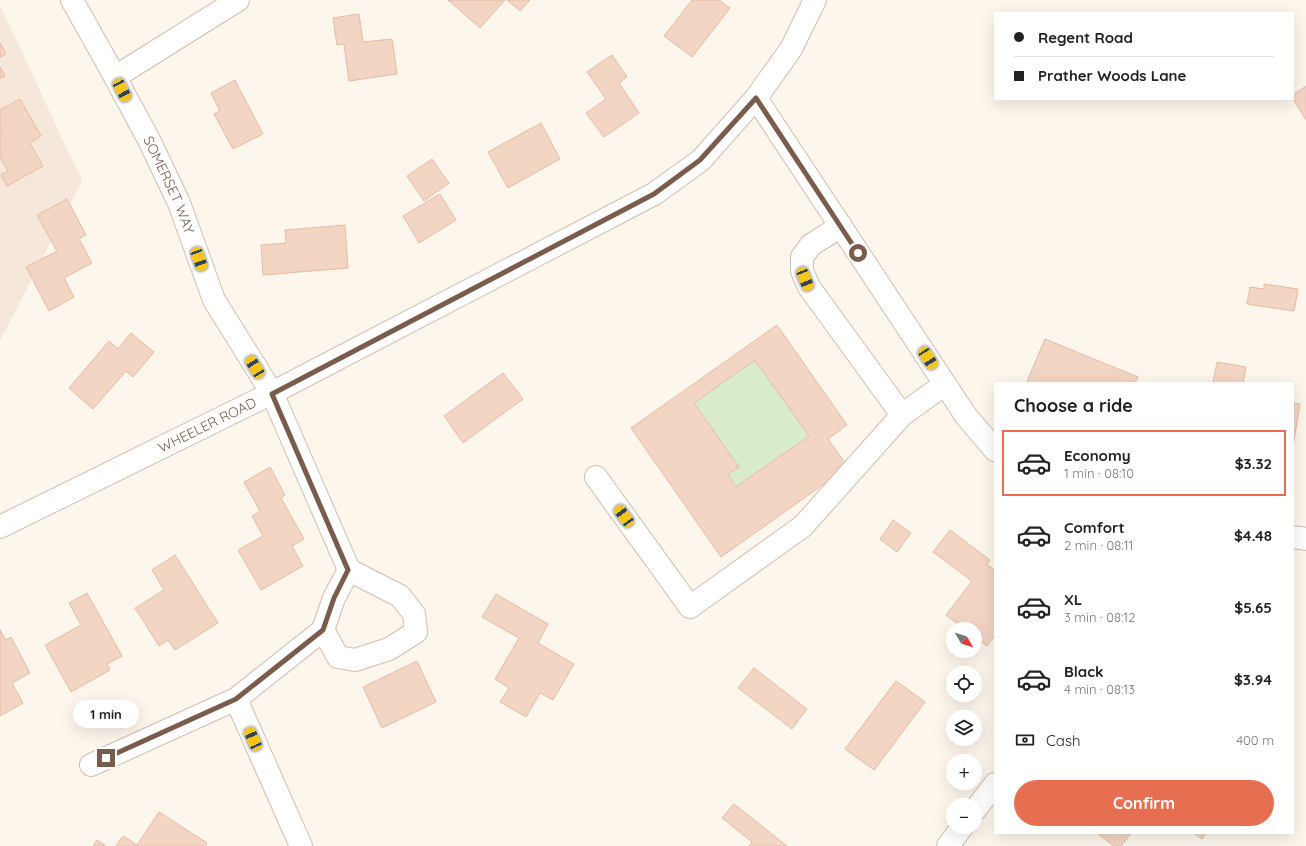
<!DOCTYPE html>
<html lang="en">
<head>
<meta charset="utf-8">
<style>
  :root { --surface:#fff; --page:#f2f2f2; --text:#222; --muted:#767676; --line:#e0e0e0; --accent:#e76f51 }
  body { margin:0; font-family:Quicksand,sans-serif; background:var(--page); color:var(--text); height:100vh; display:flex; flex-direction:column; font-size:15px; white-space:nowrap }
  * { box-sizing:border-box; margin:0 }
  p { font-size:13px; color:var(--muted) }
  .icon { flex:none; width:22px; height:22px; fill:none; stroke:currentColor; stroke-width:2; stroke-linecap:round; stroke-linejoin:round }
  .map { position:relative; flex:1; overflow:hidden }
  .details { position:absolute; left:994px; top:382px; width:300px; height:452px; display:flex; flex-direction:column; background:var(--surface); border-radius:0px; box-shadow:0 4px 16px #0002 }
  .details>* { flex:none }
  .banner { position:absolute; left:994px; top:12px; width:300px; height:88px; border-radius:0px; box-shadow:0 4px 16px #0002; display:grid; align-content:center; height:88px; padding:0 20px; background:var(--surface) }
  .needle { width:26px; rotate:129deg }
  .buttons { position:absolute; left:946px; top:622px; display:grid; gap:8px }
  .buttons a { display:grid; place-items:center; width:36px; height:36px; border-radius:50%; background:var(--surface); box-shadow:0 4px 16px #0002; font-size:20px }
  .end { position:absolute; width:18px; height:18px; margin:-9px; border:5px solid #7a5c4d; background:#fff; box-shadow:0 0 0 2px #fff }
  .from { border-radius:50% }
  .bubble { position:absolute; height:28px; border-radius:14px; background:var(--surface); box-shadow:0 4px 16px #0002; font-size:13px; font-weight:700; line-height:28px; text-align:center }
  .car { position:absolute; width:12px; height:24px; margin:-12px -6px; border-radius:5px; box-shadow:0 0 3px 1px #0007; background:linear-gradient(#f5c518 24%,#345 0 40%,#f5c518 0 76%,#345 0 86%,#f5c518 0) }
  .banner b { display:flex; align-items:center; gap:14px; height:38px; font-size:15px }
  .banner b+b { border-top:1px solid var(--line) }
  .banner i { width:10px; height:10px; background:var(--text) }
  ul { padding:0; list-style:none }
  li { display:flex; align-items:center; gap:12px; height:66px; margin:0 8px 6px; padding:0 12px; border:2px solid transparent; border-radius:0px }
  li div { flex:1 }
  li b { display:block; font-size:15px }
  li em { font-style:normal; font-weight:700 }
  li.selected { border-color:var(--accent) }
  li>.icon { width:36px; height:36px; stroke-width:1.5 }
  h2 { padding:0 20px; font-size:18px; line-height:48px }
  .pay { display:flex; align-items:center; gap:10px; height:44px; padding:0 20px; font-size:15px }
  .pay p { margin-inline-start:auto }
  .cta { display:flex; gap:8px; margin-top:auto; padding:8px 20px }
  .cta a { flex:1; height:46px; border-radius:24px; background:var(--accent); color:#fff; font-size:16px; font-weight:700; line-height:46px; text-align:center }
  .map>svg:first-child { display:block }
  .residential { fill:#f5e8da }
  .green { fill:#d8ecc9 }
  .building { fill:#f3d5c3; stroke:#e6bba3; fill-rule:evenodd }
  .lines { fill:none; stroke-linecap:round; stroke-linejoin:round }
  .minor-casing { stroke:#d1beb0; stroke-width:24 }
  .minor { stroke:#fff; stroke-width:22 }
  .route { stroke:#7a5c4d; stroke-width:5 }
  .labels { text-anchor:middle; stroke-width:4; stroke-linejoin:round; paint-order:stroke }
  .street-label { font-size:14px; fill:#7a5c4d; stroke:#fffaf3 }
</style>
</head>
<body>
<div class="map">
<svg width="1306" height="846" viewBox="0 0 1306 846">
  <rect width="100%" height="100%" fill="#fdf6ec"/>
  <polygon class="residential" points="0,5 82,181 0,341"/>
  <polygon class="green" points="755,360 809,436 736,487 728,474 739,467 694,403"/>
  <g class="building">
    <polygon points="448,0 505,0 480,28"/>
    <polygon points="507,0 530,0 520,11"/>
    <polygon points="692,0 719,0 730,8 692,57 664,36"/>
    <polygon points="359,14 363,42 392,39 397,74 349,81 344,44 337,45 333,18"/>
    <polygon points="0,43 6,54 0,57"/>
    <polygon points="612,55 627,77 619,83 639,113 604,137 586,113 606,99 587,72"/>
    <polygon points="0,67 5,76 0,78"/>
    <polygon points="235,80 263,134 233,149 214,114 220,111 211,93"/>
    <polygon points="1306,86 1306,120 1293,99 1293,95"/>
    <polygon points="20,99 41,136 30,143 43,166 7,186 1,175 8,171 0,157 0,135 2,134 0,130 0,110"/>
    <polygon points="541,123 560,159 508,188 488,152"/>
    <polygon points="432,159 449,183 424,201 407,176"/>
    <polygon points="440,194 456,220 419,243 403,216"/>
    <polygon points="67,199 86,235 79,239 92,263 64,278 74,297 49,311 26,267 57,251 37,215"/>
    <polygon points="345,225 348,268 263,275 261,245 286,243 285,230"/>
    <polygon points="1264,284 1298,289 1294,311 1247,304 1250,287 1264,289"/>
    <path d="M 777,325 L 847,425 L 828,439 L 848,467 L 721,557 L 631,428 ZM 755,360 L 809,436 L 736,487 L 728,474 L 739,467 L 694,403 Z"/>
    <polygon points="131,333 154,352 133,377 126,371 93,409 69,388 109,341 118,349"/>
    <polygon points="1045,339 1138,377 1135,383 1031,383 1027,381"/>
    <polygon points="1217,362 1246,367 1243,383 1213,383"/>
    <polygon points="503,373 523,399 463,443 444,416"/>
    <polygon points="1293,403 1300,404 1293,447"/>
    <polygon points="270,467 285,495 281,498 304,539 292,546 303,566 261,590 238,550 263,536 252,516 260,511 244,482"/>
    <polygon points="893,520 911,533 897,552 880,539"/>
    <polygon points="950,530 990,560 987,565 995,570 995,635 987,646 975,637 975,629 964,629 946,615 972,581 933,552"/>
    <polygon points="175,555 218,623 175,650 168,640 159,646 135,608 164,590 152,570"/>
    <polygon points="87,593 122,656 107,664 110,670 71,692 45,645 81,625 69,603"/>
    <polygon points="496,594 548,624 538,643 574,664 553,700 540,693 526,717 500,702 509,688 495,679 519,638 482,617"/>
    <polygon points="0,630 6,640 11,637 30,673 12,683 23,703 0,716"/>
    <polygon points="417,661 436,702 382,728 363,687"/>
    <polygon points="754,668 807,709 792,729 738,688"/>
    <polygon points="896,681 925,702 874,770 845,749"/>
    <polygon points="734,804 787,846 749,846 752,842 722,818"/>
    <polygon points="159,812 207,843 205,846 116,846 123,836 137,845"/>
    <polygon points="1097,833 1131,833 1121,846 1114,846"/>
    <polygon points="1194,833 1206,833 1202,839"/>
    <polygon points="97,840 106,846 93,846"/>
  </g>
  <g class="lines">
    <defs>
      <g id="minor">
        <path id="s1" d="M 72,0 L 115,77 L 149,140 L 179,203 L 214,300 L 272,393 L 349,570 L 334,598 L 323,630 L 236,699 L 91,765"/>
        <polyline points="115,77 238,0"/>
        <polyline points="756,98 966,416 995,450"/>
        <polyline points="841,226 811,245 802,257 802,271 809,287 902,415"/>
        <polyline points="596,477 690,607 803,526 902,415 945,384"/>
        <path id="s2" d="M 0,527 L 272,393 L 654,194 L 701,160 L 756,98 L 791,49 L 815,0"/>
        <polyline points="1293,537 1306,539"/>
        <polyline points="323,630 338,657 355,660 389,649 416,632 414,614 400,596 349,570"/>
        <polyline points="236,699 301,846"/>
        <polyline points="975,810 995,784"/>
        <polyline points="948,846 962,827"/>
      </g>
    </defs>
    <use href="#minor" class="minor-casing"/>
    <use href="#minor" class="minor"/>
  </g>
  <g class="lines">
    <polyline class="route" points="106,758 236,699 323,630 334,598 348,570 272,394 654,194 700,160 756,98 858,253"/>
  </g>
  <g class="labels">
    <g class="street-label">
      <text dy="5" stroke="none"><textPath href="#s1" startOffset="209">SOMERSET WAY</textPath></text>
      <text dy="5" stroke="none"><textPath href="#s2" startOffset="231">WHEELER ROAD</textPath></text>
    </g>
  </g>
</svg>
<div class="buttons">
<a><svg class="needle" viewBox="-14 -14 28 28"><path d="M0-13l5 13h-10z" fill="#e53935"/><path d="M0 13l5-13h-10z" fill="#767676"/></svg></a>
<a><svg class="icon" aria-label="locate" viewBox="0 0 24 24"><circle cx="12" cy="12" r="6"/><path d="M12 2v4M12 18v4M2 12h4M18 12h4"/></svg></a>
<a><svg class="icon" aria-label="layers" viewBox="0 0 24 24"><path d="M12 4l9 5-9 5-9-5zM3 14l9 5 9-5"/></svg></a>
<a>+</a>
<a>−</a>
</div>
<i class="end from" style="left:858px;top:253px"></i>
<i class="end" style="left:106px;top:758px"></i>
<div class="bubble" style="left:73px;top:700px;width:66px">1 min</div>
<i class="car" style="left:122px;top:90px;rotate:152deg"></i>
<i class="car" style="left:199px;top:259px;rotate:160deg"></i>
<i class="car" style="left:805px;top:279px;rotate:158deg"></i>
<i class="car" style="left:928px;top:358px;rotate:147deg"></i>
<i class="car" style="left:255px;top:367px;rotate:328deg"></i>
<i class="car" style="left:624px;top:516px;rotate:324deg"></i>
<i class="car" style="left:253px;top:739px;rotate:336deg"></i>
<div class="banner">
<b><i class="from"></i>Regent Road</b>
<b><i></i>Prather Woods Lane</b>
</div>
<section class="details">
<h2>Choose a ride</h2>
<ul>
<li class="selected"><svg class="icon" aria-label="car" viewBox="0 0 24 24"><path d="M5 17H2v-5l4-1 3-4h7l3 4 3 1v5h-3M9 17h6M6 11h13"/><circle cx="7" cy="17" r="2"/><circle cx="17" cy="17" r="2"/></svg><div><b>Economy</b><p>1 min · 08:10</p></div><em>$3.32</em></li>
<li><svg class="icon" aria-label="car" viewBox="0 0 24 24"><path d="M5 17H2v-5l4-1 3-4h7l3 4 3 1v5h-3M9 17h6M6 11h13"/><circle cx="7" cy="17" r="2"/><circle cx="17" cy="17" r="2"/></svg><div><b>Comfort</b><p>2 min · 08:11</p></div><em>$4.48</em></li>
<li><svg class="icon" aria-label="car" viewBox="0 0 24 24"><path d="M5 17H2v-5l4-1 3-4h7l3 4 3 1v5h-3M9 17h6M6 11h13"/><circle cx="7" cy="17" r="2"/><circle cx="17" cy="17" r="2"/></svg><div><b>XL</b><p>3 min · 08:12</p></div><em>$5.65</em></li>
<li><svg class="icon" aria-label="car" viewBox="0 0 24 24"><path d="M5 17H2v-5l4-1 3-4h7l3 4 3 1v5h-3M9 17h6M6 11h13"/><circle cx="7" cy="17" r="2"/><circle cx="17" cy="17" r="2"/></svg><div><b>Black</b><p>4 min · 08:13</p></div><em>$3.94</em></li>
</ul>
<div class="pay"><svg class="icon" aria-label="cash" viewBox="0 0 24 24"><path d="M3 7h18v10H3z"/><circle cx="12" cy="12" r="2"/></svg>Cash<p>400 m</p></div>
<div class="cta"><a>Confirm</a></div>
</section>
</div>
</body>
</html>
